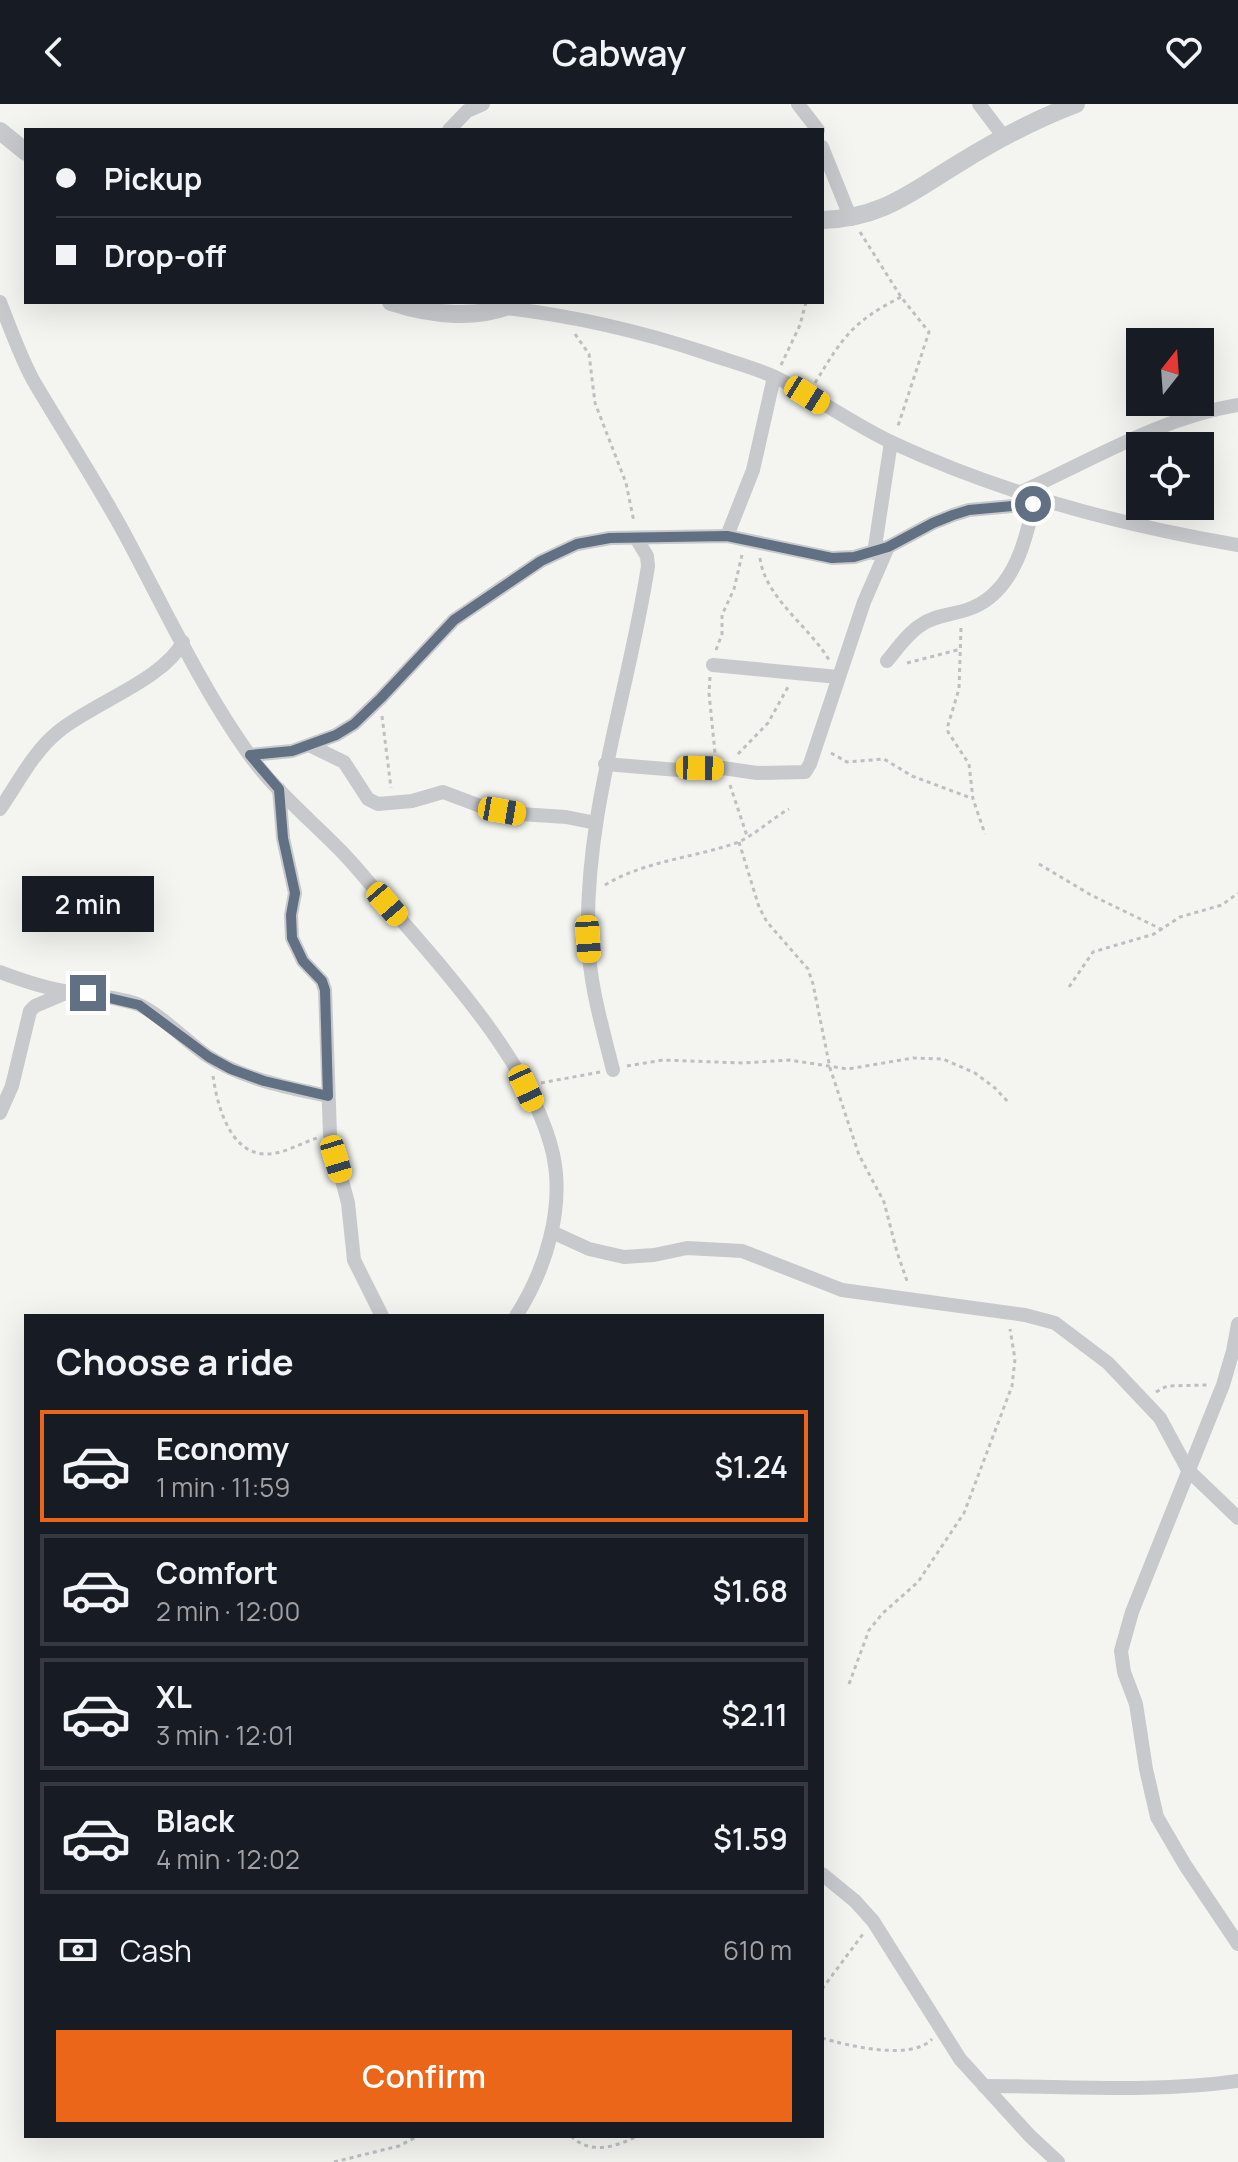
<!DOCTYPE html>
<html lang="en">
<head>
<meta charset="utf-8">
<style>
  :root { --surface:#171b24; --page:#242831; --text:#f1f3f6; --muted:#9ea1a6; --line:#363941; --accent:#ec6619 }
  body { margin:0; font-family:Manrope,sans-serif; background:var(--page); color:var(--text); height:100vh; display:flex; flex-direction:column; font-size:30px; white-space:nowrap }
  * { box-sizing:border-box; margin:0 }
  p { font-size:26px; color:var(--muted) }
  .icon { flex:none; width:44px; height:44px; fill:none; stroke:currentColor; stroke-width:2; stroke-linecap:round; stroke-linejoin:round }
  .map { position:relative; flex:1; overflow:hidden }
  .sheet { position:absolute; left:24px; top:1210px; width:800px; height:824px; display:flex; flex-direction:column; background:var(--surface); border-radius:0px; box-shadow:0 8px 32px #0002 }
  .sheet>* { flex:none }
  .guide { position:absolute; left:24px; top:24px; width:800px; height:176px; border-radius:0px; box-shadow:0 8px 32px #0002; display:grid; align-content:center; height:176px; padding:0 32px; background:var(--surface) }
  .needle { width:52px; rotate:17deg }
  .controls { position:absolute; left:1126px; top:224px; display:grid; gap:16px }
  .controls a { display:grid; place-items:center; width:88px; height:88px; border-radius:0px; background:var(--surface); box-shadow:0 8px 32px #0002; font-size:40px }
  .end { position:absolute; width:36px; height:36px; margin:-18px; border:10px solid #627083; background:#fff; box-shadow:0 0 0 4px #fff }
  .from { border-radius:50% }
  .bubble { position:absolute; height:56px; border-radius:0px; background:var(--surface); box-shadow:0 8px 32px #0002; font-size:26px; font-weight:600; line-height:56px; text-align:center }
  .car { position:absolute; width:24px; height:48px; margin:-24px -12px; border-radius:10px; box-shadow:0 0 6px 2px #0007; background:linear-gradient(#f5c518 24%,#345 0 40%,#f5c518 0 76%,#345 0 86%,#f5c518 0) }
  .guide b { display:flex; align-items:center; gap:28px; height:76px; font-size:30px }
  .guide b+b { border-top:2px solid var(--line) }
  .guide i { width:20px; height:20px; background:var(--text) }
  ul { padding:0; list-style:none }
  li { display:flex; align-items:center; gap:24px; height:112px; margin:0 16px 12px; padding:0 16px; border:4px solid var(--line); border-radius:0px }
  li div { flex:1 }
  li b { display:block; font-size:30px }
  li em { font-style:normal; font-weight:600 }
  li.active { border-color:var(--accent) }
  li>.icon { width:72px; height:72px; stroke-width:1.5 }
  h2 { padding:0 32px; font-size:36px; line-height:96px }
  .pay { display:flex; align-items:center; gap:20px; height:88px; padding:0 32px; font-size:30px }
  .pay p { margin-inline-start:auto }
  .button { display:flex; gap:16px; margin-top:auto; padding:16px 32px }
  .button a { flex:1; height:92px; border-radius:0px; background:var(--accent); color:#fff; font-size:32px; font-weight:600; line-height:92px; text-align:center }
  header { display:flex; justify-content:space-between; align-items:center; height:104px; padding:0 32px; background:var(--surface); font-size:36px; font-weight:600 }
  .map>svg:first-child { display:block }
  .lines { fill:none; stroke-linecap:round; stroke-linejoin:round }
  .path { stroke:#bebfc1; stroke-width:3; stroke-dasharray:4 4; stroke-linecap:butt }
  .minor { stroke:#c7c9cd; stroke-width:14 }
  .tertiary { stroke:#c7c9cd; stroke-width:18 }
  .route { stroke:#627083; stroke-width:10 }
</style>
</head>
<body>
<header><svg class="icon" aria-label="back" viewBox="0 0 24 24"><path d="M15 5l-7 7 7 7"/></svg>Cabway<svg class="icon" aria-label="heart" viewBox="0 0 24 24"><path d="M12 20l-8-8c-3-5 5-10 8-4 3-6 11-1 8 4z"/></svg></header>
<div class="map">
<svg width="1238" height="2058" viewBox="0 0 1238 2058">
  <rect width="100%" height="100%" fill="#f4f5f0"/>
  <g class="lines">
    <g class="path">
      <polyline points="860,128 901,193 929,228 897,325"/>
      <polyline points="575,230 589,250 595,299 626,379 634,418"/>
      <polyline points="781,261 800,221 806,198"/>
      <path d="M 815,279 C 843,233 852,218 901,193"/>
      <path d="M 760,454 C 765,494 810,523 829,556"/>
      <polyline points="961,524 959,585 948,621 948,628 969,660 973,695 985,730"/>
      <polyline points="716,546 722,530 722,511 734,485 742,451"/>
      <polyline points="907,559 961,545"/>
      <polyline points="710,573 709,589 715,649"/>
      <polyline points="382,612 391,684"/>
      <polyline points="831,649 847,658 884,655 912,672 971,694"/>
      <polyline points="738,650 768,619 788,583"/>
      <polyline points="730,681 747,732"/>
      <polyline points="739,738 759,803 767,818 808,865 813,880 830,964 859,1051 884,1098 897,1148 908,1180"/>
      <polyline points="1039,760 1091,791 1163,826"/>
      <path d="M 605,781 C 644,757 693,754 736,739 C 754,732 771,715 789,705"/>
      <polyline points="1069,883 1093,848 1154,830 1180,813 1222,801 1238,789"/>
      <polyline points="627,962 663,956 743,959 789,956 848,965 913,954 943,955 975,969 995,984 1009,999"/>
      <path d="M 213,972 C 217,1000 229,1048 264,1050 C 282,1051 301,1039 317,1034"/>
      <polyline points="541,979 600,968"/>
      <polyline points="1156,1288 1167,1282 1207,1281"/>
      <polyline points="849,1580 869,1526 883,1509 918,1478 964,1409 1012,1282 1015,1255 1010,1225"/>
      <polyline points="822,1885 863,1830"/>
      <path d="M 822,1934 C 848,1942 912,1957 932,1935"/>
      <path d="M 571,2032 C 590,2051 616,2043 637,2032"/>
      <polyline points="334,2058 399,2042 418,2032"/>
    </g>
    <g class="minor">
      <polyline points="798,0 818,26"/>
      <polyline points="979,0 1004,33"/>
      <polyline points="449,26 467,7 483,0"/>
      <polyline points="822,43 851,115"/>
      <path d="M 0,198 C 10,224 20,252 33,276 C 63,327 95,376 123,427 C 163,501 199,580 248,649 C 272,683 305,711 335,741 C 357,762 375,787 395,809 C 451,873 534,966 553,1050 C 565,1105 545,1167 516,1212"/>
      <path d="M 506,204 C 575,212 640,227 706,249 C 729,257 753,263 775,273 C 815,292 851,319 891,338 C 1001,389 1119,421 1238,441"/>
      <path d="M 1021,388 C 1092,356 1160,314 1238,301"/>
      <polyline points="727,432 753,366 774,273"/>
      <polyline points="874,449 891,338"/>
      <path d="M 887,557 C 897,545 908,529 921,521 C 936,510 957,511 974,503 C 1015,485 1027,433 1035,394"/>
      <polyline points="713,561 838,573"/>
      <polyline points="311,642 344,658 368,695 378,700 412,697 443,688 483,703 520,710 566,713 596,719"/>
      <polyline points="250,651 292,647 336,631 354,620 381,594 454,516 541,457 577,440 610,434 727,432 832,454 854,453 888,443 933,419 953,411 969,406 1033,400"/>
      <polyline points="605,660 678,666 723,664 757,669 805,668 810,660 864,498 888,443"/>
      <polyline points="279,685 283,734 295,789 291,811 292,834 303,857 322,877 325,886 330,1031 348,1099 354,1156 382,1212"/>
      <path d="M 0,705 C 19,678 32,649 59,627 C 93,599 163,576 183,538"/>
      <path d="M 0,868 C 21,876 48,885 71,888 C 93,891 116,893 137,900 C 158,908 186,937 206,951 C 242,975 286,983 328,992"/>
      <path d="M 613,966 C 602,922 589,879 588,834 C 585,705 629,587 648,462 L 647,452 L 636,434"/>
      <polyline points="0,1009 12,982 30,907 35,902 68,888"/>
      <polyline points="552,1128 589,1145 624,1153 654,1151 687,1144 742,1147 842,1186 1025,1211 1055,1219 1108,1259 1143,1296 1160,1314 1188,1366 1238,1414"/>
      <polyline points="1238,1220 1233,1247 1223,1281 1132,1508 1121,1547 1124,1568 1136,1600 1146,1665 1157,1713 1185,1761 1238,1840"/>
      <polyline points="822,1770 855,1797 873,1817 960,1955 1030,2032 1058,2058"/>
      <path d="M 984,1982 C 1068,1982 1155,1989 1238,1977"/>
    </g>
    <g class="tertiary">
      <polyline points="0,27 26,48"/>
      <path d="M 822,116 C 883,114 911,88 961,58 C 998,35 1036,15 1076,0"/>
      <path d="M 391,198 C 431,211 479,217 518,198"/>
    </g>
  </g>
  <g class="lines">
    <polyline class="route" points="88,889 139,901 209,953 231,965 264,977 328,992 325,886 322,877 303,857 292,834 291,811 295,789 283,734 279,685 250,651 292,647 336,631 354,620 381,594 454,516 541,457 577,440 610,434 727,432 832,454 854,453 888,443 933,419 953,411 969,406 1033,400"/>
  </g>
</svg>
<div class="controls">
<a><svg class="needle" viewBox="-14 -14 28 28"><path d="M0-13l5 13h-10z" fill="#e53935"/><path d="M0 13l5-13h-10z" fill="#9ea1a6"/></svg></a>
<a><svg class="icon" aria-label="locate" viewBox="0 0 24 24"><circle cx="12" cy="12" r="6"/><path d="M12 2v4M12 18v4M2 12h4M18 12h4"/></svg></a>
</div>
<i class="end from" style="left:1033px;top:400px"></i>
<i class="end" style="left:88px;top:889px"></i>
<div class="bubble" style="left:22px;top:772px;width:132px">2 min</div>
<i class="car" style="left:807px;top:291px;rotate:122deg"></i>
<i class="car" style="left:700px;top:664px;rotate:91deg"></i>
<i class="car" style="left:502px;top:707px;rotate:100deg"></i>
<i class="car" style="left:387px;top:800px;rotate:139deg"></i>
<i class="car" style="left:588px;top:835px;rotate:176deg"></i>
<i class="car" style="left:526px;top:984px;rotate:155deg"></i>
<i class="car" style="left:336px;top:1055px;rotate:163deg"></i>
<div class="guide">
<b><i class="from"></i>Pickup</b>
<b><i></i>Drop-off</b>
</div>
<section class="sheet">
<h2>Choose a ride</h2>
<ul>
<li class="active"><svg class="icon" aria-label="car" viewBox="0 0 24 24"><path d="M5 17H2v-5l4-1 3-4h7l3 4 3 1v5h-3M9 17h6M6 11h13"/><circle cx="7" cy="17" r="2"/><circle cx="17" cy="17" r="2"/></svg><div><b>Economy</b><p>1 min · 11:59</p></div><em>$1.24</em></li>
<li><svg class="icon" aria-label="car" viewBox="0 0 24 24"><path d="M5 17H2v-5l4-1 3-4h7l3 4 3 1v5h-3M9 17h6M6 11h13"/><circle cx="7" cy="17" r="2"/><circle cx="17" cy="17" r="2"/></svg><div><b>Comfort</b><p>2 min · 12:00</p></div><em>$1.68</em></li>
<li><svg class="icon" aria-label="car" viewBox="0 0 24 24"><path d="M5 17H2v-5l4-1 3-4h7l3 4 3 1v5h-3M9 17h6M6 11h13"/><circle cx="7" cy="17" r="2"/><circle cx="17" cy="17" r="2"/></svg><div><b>XL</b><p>3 min · 12:01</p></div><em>$2.11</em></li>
<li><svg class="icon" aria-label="car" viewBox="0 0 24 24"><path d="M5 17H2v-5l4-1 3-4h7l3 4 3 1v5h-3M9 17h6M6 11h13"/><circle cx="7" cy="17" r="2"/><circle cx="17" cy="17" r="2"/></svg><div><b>Black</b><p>4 min · 12:02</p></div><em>$1.59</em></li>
</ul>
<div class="pay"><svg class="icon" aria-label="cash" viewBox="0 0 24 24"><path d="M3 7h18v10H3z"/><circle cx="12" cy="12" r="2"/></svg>Cash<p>610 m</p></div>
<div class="button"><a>Confirm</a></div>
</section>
</div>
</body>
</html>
